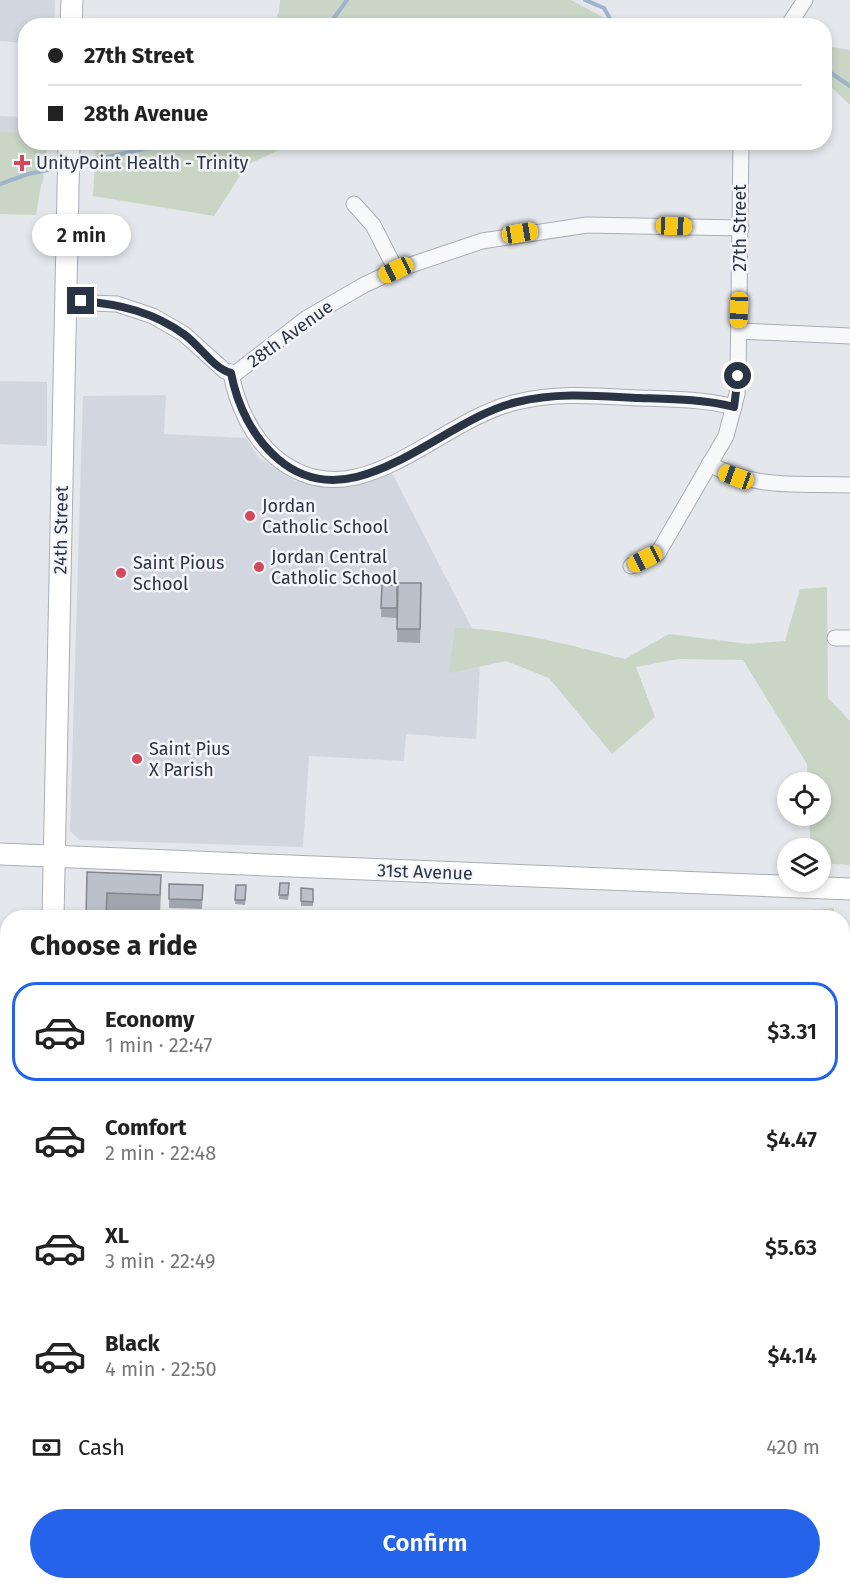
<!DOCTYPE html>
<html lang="en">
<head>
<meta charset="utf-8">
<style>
  :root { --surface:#fff; --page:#f6f6f6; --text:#222; --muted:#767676; --line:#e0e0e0; --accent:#2563eb }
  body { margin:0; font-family:"Fira Sans",sans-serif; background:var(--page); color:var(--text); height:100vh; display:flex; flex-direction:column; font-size:22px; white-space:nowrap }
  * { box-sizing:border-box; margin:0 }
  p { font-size:20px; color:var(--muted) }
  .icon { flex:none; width:33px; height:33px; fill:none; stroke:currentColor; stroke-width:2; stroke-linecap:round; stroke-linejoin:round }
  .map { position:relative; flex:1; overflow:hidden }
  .panel { position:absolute; left:0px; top:910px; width:850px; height:680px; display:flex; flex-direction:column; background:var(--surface); border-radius:24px 24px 0 0; box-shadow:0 3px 9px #0003 }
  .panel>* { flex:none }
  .guide { position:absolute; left:18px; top:18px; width:814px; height:132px; border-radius:24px; box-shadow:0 3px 9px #0003; display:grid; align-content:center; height:132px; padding:0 30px; background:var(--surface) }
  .fabs { position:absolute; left:777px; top:772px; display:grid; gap:12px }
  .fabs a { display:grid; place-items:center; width:54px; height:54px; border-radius:50%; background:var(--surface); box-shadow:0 3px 9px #0003; font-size:30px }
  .end { position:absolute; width:27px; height:27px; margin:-14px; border:8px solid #2b3445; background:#fff; box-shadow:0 0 0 3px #fff }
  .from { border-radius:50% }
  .bubble { position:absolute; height:42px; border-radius:21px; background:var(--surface); box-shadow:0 3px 9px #0003; font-size:20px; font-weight:600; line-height:42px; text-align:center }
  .car { position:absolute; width:18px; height:36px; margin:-18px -9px; border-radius:8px; box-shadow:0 0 4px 2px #0007; background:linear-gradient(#f5c518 24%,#345 0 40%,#f5c518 0 76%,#345 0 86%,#f5c518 0) }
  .guide b { display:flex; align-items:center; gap:21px; height:57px; font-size:22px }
  .guide b+b { border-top:2px solid var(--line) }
  .guide i { width:15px; height:15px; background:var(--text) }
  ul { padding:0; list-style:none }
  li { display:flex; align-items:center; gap:18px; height:99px; margin:0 12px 9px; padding:0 18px; border:3px solid transparent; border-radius:24px }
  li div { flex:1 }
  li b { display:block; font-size:22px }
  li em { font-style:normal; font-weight:600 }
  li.current { border-color:var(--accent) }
  li>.icon { width:54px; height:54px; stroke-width:1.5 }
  h2 { padding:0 30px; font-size:27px; line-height:72px }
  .pay { display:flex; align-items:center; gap:15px; height:66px; padding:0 30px; font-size:22px }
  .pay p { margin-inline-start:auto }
  .button { display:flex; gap:12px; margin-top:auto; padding:12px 30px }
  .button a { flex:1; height:69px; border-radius:36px; background:var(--accent); color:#fff; font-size:24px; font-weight:600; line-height:69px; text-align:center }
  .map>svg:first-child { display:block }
  .built { fill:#d2d6de }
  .green { fill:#c9d6c5 }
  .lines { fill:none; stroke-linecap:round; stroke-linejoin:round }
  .stream { stroke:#9fb4cc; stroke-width:4 }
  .street-casing { stroke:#a9aeb7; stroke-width:17 }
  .secondary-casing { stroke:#a9aeb7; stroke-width:23 }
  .street { stroke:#f7f8fa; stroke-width:15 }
  .secondary { stroke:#fff; stroke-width:21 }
  .wall { fill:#a1a5ae }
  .building { fill:#bbc0ca; stroke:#83868d; stroke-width:1.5 }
  .route { stroke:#2b3445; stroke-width:8 }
  .poi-dot { fill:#d1495b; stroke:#f4f6f9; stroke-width:2 }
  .labels { text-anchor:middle; stroke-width:5; stroke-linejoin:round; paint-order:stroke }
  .poi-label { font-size:18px; fill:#2b3445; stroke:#f4f6f9; text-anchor:start }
  .street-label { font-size:18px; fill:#2b3445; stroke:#f4f6f9 }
</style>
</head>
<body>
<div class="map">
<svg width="850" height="1589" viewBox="0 0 850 1589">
  <rect width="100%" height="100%" fill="#e4e7ec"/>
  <g class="built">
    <polygon points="0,0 55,0 54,25 26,26 25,43 0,41"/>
    <polygon points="0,116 25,117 26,142 46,143 43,184 0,183"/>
    <polygon points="0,381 47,382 47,446 0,444"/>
    <polygon points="166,395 164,434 246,438 259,458 296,481 352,487 391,471 481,646 476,739 406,734 404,761 309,756 303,847 80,840 70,831 83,396"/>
    <polygon points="0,1001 8,1001 7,1404 0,1404"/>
  </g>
  <g class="green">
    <polygon points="280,0 571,0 618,25 567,26 561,23 557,26 273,25 279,12"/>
    <polygon points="825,46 850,50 850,105 825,81"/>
    <polygon points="0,132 25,133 26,142 48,143 36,215 0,214"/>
    <polygon points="96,143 96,142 293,143 247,165 214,216 93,196"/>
    <path d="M 827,587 L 828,698 L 850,721 L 850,865 L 821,863 L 820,849 L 811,849 L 809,816 L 820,816 L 820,783 L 808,783 L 807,764 L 743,660 L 678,659 L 636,667 L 655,717 L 612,754 L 549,678 L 506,661 L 449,673 L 455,628 C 513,629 569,645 625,659 L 669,634 L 748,644 L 785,641 L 800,589 Z"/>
    <polygon points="834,908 834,918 806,918 806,910"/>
    <polygon points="523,910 599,916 599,918 527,918"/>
    <polygon points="850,985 850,1045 843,1047 843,990"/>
    <polygon points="843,1514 850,1521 850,1589 703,1589 728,1583 843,1582"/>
    <polygon points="444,1582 597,1582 620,1589 444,1589"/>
  </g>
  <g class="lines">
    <g class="stream">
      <polyline points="585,0 604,8 614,26"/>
      <polyline points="328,26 347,0"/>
      <polyline points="825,69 850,86"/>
      <polyline points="76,164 175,142"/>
      <polyline points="0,184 28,174 63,167"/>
      <polyline points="843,999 850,995"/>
      <polyline points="843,1498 850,1504"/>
      <polyline points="553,1582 565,1589"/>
    </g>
    <defs>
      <g id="street">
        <polyline points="788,26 805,0"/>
        <polyline points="354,204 373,225 396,270"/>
        <polyline points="66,302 117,304 153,316 184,334 225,371 236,373 307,318 364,285 396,270 482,241 587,225 741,228"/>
        <polyline points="739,331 850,336"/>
        <path d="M 231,373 C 236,402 251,436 274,456 C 356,526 436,420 517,402 C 558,392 598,396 639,398 C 671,399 703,399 734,407"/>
        <path d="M 709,464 C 757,490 798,483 850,485"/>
        <polyline points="631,566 658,553 726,436 737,394 738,376 741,142"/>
        <polyline points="835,638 850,638"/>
        <polyline points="311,1589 311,1582"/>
      </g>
      <g id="secondary">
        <polyline points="71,26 72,0"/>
        <polyline points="0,854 850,889"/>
        <polyline points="53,918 69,142"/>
        <polyline points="38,1589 38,1582"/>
      </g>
    </defs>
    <use href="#street" class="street-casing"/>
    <use href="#secondary" class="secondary-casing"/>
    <use href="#street" class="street"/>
    <use href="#secondary" class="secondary"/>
  </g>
  <g class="wall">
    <polygon points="398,583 421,583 420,643 397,642"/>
    <polygon points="382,585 397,585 397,618 381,617"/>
    <polygon points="87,872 161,893 160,914 107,912"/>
    <polygon points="280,883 289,883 288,900 279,899"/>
    <polygon points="169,884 203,885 202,909 169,908"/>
    <polygon points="236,885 246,885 245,905 235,904"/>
    <polygon points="301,888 313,889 313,906 301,906"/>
  </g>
  <g class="building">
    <polygon points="398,583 421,583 420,629 397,629"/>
    <polygon points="382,585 397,585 397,608 381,608"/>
    <polygon points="87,872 161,875 160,895 107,893 106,918 86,918"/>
    <polygon points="280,883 289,883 288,895 279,895"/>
    <polygon points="169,884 203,885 202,900 169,899"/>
    <polygon points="236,885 246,885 245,900 235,900"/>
    <polygon points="301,888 313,889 313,902 301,901"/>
    <polygon points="155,915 168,916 168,918 155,918"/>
    <polygon points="293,915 310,916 310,918 293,918"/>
  </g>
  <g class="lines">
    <path class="route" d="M 81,301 C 119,304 154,312 185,335 C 200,346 214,369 231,373 C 237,405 253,438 278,459 C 354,524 441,419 517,402 C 558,392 598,396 639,398 C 671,399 703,399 734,407 L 738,376"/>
  </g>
  <g class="poi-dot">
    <path d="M19 154h6v6h6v6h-6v6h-6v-6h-6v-6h6z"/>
    <circle cx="250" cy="516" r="6"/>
    <circle cx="259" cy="567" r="6"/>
    <circle cx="121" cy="573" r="6"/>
    <circle cx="137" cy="759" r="6"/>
  </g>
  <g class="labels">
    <g class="poi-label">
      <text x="36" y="169">UnityPoint Health - Trinity</text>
      <text x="262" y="512">Jordan<tspan x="262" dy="21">Catholic School</tspan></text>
      <text x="271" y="563">Jordan Central<tspan x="271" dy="21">Catholic School</tspan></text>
      <text x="133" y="569">Saint Pious<tspan x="133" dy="21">School</tspan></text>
      <text x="149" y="755">Saint Pius<tspan x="149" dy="21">X Parish</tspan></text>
    </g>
    <g class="street-label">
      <text transform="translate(740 228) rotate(-90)" y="6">27th Street</text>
      <text transform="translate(290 334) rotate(-36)" y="6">28th Avenue</text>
      <text transform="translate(61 530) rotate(-89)" y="6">24th Street</text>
      <text transform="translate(425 872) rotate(2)" y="6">31st Avenue</text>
    </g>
  </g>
</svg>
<div class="fabs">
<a><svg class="icon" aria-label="locate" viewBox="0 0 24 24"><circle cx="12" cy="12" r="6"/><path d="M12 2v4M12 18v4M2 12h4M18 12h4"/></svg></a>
<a><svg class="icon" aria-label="layers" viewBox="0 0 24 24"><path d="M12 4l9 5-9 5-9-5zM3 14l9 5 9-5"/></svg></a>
</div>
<i class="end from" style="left:738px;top:376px"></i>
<i class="end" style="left:81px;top:301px"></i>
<div class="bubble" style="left:32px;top:214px;width:99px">2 min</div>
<i class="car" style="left:674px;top:226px;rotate:92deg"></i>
<i class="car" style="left:520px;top:233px;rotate:81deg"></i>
<i class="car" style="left:396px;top:270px;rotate:245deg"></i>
<i class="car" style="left:739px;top:310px;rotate:182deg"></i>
<i class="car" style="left:736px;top:477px;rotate:290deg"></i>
<i class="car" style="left:645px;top:559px;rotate:243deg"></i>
<div class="guide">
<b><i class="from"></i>27th Street</b>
<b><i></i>28th Avenue</b>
</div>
<section class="panel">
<h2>Choose a ride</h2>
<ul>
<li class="current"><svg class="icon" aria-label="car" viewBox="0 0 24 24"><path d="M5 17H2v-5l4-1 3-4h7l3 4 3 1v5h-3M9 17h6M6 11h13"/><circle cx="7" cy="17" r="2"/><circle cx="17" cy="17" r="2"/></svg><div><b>Economy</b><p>1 min · 22:47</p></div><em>$3.31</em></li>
<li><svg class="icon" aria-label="car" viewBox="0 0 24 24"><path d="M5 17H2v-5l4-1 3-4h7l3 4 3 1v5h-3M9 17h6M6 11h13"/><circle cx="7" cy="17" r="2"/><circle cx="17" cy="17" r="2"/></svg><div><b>Comfort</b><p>2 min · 22:48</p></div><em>$4.47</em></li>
<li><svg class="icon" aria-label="car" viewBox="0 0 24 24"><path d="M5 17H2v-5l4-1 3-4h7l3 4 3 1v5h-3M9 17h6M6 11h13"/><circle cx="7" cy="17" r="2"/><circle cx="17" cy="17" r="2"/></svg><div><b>XL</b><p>3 min · 22:49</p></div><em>$5.63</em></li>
<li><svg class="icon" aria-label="car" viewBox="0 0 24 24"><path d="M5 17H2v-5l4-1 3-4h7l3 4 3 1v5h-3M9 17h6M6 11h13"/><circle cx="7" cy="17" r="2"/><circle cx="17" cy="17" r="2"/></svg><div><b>Black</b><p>4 min · 22:50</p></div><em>$4.14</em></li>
</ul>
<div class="pay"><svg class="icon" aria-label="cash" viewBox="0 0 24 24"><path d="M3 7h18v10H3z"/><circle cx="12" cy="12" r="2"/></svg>Cash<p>420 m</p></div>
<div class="button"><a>Confirm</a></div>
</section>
</div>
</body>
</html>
